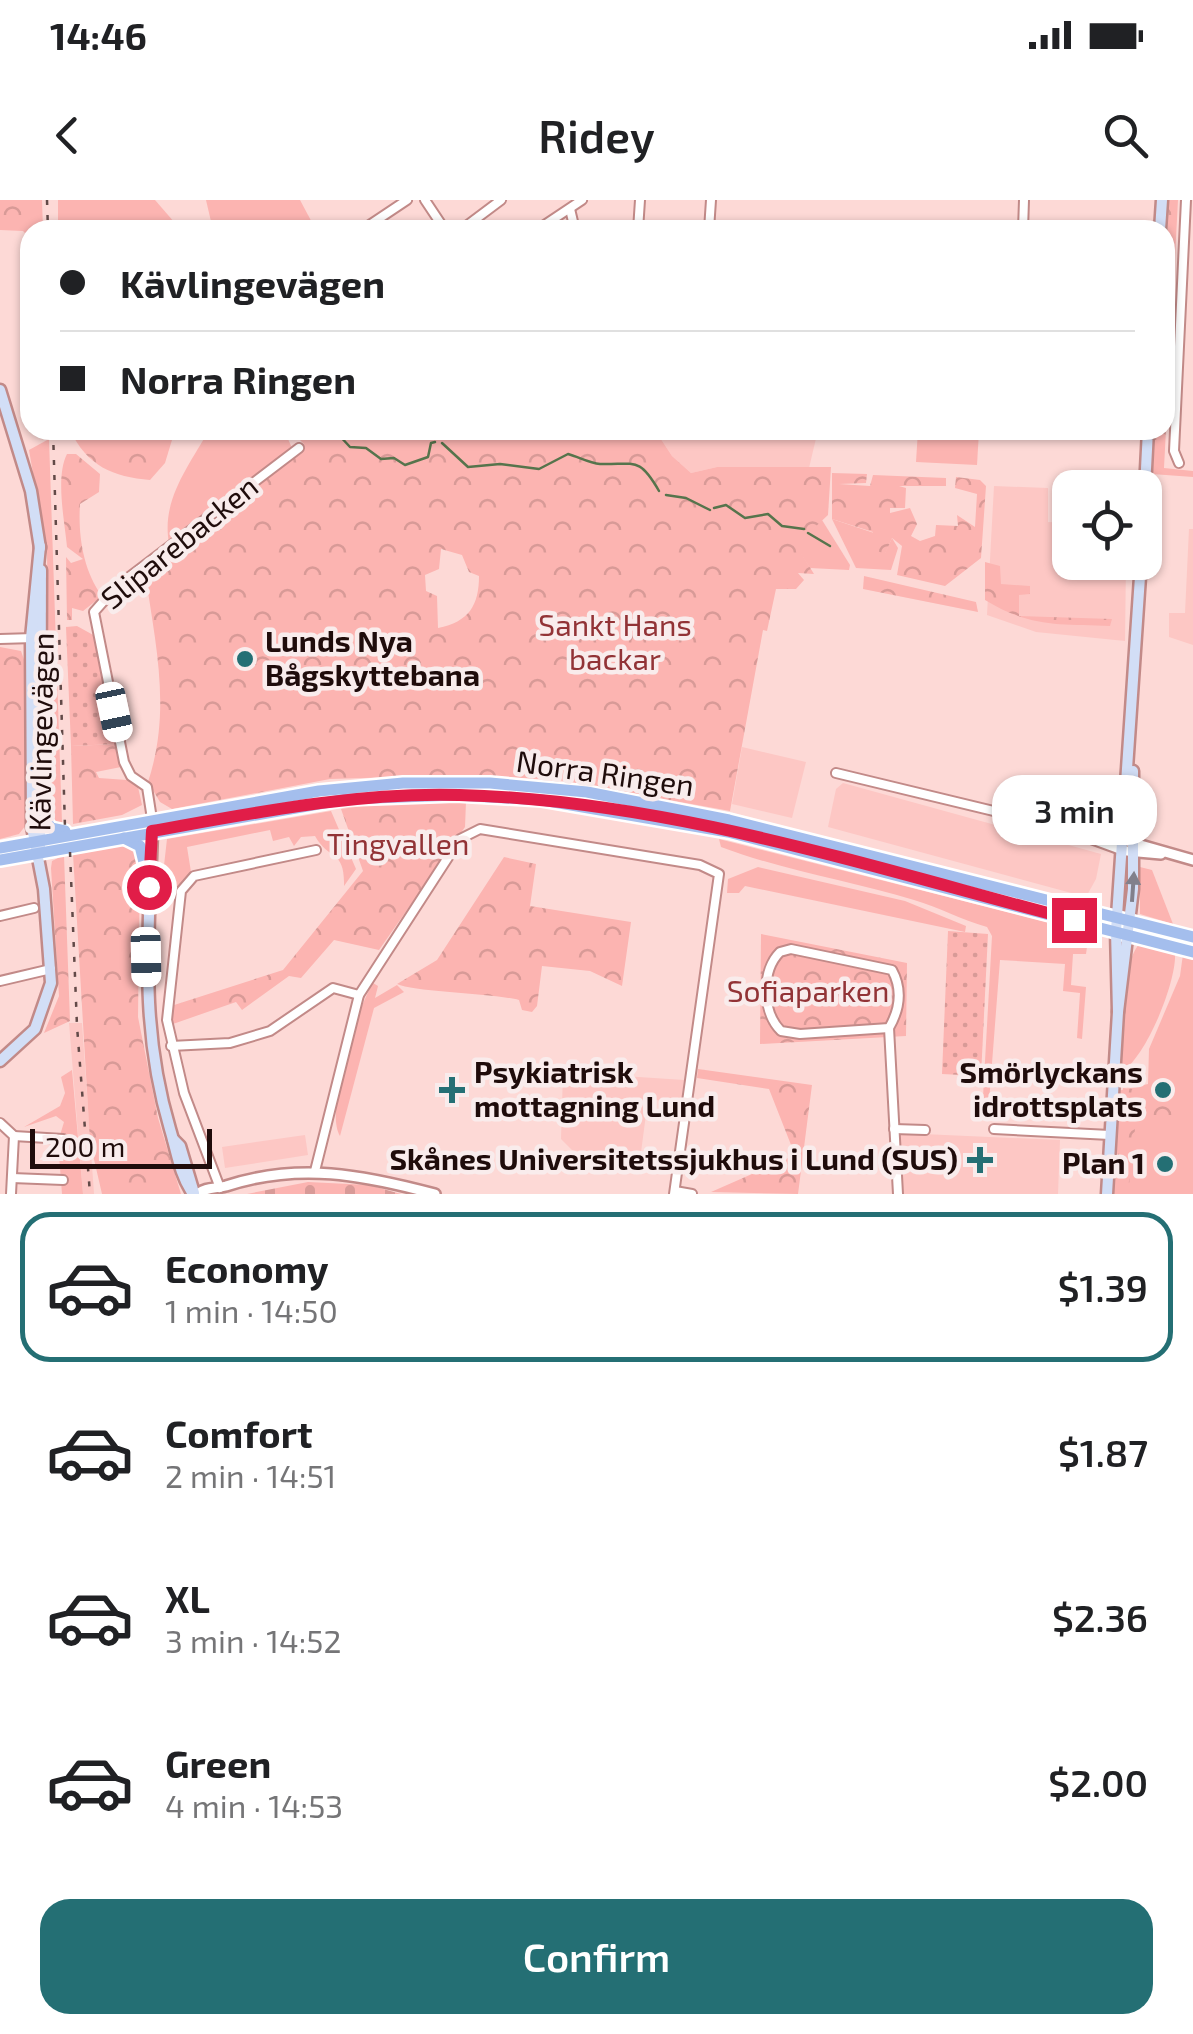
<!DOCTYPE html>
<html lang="en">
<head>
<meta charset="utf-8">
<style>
  :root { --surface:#fff; --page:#f6f6f6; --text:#202124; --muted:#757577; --line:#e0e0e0; --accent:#246f74 }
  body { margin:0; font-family:"Exo 2",sans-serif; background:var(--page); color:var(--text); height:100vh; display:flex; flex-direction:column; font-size:38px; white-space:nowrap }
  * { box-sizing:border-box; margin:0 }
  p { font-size:32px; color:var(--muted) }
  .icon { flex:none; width:55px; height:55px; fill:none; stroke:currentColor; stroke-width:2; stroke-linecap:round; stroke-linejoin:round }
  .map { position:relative; height:994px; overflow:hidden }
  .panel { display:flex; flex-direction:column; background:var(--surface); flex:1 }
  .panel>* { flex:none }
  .top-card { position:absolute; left:20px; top:20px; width:1155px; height:220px; border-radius:30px; box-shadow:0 2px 8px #0004; display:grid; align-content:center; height:220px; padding:0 40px; background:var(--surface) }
  .controls { position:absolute; left:1052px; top:270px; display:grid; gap:20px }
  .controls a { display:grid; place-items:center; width:110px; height:110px; border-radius:20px; background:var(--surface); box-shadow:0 2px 8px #0004; font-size:50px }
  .scale { position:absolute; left:30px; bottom:25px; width:182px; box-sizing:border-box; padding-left:10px; border:5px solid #1f0c0b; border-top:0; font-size:28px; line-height:35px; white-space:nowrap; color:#1f0c0b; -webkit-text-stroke:8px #f9ecec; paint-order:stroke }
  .end { position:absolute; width:45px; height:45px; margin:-22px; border:12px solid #e11d48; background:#fff; box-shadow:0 0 0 5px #fff }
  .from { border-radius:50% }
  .bubble { position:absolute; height:70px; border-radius:30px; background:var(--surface); box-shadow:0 2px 8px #0004; font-size:32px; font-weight:600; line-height:70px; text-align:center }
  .car { position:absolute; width:30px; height:60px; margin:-30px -15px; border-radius:12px; box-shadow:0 0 8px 2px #0007; background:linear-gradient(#fff 24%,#345 0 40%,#fff 0 76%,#345 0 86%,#fff 0) }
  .top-card b { display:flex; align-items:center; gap:35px; height:95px; font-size:38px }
  .top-card b+b { border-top:2px solid var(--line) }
  .top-card i { width:25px; height:25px; background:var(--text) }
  ul { padding:18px 0 0; list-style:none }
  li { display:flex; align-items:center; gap:30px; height:150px; margin:0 20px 15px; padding:0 20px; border:5px solid transparent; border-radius:30px }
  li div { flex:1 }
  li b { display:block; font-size:38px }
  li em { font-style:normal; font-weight:600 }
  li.on { border-color:var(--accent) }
  li>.icon { width:90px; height:90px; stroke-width:1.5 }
  .action { display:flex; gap:20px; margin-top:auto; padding:20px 40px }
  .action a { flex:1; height:115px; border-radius:30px; background:var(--accent); color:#fff; font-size:40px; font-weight:600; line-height:115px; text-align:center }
  .status { display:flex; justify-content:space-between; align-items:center; height:70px; padding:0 50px; background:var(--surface); direction:ltr }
  .status svg { height:28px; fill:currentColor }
  header { display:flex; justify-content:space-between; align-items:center; height:130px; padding:0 40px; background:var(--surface); font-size:45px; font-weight:600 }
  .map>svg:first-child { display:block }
  .built { fill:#fdc7c4 }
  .grass { fill:#fcb4b1 }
  .forest { fill:url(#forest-crowns); fill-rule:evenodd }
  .cemetery { fill:url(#cemetery-stones) }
  .garden { fill:url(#garden-dots) }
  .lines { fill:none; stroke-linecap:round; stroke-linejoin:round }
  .stream { stroke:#56744c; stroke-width:2.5 }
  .minor-casing { stroke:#c28a88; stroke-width:12 }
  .tertiary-casing { stroke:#c28a88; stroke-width:14 }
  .secondary-casing { stroke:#c28a88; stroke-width:15 }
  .primary-casing { stroke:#fff; stroke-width:16 }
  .minor { stroke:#fff; stroke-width:8 }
  .tertiary { stroke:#fff; stroke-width:9 }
  .secondary { stroke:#d2def6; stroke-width:10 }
  .primary { stroke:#a4beed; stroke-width:11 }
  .rail { stroke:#624a48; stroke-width:2.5; stroke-dasharray:5 10; stroke-linecap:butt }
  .oneway { fill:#81808c }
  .route { stroke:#e11d48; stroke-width:12 }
  .poi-dot { fill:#246f74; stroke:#f9ecec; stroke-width:4 }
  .labels { text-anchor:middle; stroke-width:9; stroke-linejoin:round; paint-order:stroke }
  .street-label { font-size:30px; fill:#1f0c0b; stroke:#f9ecec }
  .park-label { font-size:30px; fill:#923336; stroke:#f9ecec }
  .poi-label { font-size:30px; font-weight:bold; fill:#1f0c0b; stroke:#f9ecec; text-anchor:end }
</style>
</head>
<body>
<div class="status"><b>14:46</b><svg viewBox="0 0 49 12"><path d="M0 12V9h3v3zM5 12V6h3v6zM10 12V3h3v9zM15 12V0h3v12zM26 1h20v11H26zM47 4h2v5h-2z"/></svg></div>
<header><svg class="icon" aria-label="back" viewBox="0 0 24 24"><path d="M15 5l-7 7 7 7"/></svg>Ridey<svg class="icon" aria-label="search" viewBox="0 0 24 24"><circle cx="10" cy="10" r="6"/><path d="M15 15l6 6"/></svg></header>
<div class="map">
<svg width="1193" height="994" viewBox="0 0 1193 994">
  <defs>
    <pattern id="forest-crowns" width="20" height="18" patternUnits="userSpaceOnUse" patternTransform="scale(2.5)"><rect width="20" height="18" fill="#fcb4b1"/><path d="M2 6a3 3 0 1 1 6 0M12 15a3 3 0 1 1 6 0" fill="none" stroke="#d89a97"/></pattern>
    <pattern id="cemetery-stones" width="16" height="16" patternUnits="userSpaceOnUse" patternTransform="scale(2.5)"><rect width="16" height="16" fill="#fcb4b1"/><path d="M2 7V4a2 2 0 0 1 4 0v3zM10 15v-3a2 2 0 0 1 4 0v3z" fill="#d89a97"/></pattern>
    <pattern id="garden-dots" width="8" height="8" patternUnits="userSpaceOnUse" patternTransform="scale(2.5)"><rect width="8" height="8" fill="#fcb4b1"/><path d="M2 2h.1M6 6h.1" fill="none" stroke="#d89a97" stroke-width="1.8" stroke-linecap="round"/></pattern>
  </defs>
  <rect width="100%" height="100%" fill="#fdd9d6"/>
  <g class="built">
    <polygon points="655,230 818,230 809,268 717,267 691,273 672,256"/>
    <polygon points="994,286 1048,288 1048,322 1070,323 1070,362 1126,363 1125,441 1036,432 987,415"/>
    <polygon points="1189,329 1193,329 1193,445 1169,437 1169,413 1185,413"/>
    <polygon points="742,547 806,562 792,618 732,604"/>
    <polygon points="843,583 1101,654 1096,679 1086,697 828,627 836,589"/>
    <polygon points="69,823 82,823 94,994 83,994"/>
    <polygon points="563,872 684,880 681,903 648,899 640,960 572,950 561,939"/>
    <polygon points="900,933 1060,940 1058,994 903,994"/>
    <polygon points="305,935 308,955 225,968 222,947"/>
  </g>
  <g class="grass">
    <polygon points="58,0 155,0 181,30 58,30"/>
    <polygon points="206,0 300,0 316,30 213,30"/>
    <path d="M 209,230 L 284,230 L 292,248 L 169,343 C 161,300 189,266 209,230 Z"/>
    <polygon points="918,230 979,231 977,265 916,262"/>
    <polygon points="49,239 62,622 57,626 51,618 47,355 29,250"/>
    <polygon points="832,319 874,333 885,353 892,338 898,348 891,370 856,368"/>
    <polygon points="822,320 850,365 849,370 810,368 795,345"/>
    <path d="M 331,611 L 356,669 L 344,686 C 345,649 329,661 315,636 L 301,637 L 294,646 L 289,637 L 273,641 L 270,630 L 187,647 L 191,672 L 178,687 L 161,692 L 167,639 Z"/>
    <path d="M 719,639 L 1074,729 L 1075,736 L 1087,747 L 1086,754 L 1073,754 L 1071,785 L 1086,787 L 1082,839 L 1077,838 L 1080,793 L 1063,791 L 1065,764 L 1000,760 L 988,915 L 982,915 L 992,736 L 987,727 C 961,720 939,707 914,700 C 850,681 782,670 721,647 Z"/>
    <polygon points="758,667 905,701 966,726 965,732 745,686 739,693 727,693 728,679"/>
    <polygon points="1140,667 1152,670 1173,724 1140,714"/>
    <path d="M 1140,743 L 1175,753 C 1177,782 1145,860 1120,873 C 1122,844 1119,766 1140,743 Z"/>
    <polygon points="1183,754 1193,755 1193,994 1107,994 1113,892 1148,884 1149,849 1180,776"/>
    <path d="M 373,783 L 378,786 L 375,798 L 397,785 L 404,792 L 374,808 L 340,936 C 324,910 357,809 373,783 Z"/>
    <polygon points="72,870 83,994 62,994 58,942 64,922 56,916 24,927 60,906 65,893 61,877"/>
  </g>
  <g class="forest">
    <polygon points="0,0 42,0 43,30 30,30 30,38 23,31 0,30"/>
    <polygon points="1168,0 1178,0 1164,268 1193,271 1193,277 1152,274 1155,230 1165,230"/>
    <path d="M 70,230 L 175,230 L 165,263 L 150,280 C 113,277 87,266 70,230 Z"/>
    <path d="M 290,230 L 655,230 L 672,256 L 691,273 L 717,267 L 831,267 L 828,315 L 796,345 L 814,374 L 798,373 L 804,380 L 796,389 L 776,389 L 767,431 L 763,430 L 730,611 L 559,580 L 467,575 L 330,579 L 172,609 L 160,602 L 148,582 C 172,509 155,444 145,371 L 300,251 L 304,244 ZM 441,349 L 462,355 L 469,372 L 479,376 C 479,405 469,422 438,428 L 437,396 L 426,391 L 425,375 L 439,369 Z"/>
    <path d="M 67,254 L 76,254 L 100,274 L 99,292 L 80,304 C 78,335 83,370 102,396 L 83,411 L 72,408 L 72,420 L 67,420 L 66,357 L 71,363 L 83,359 L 67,347 C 65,323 55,277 67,254 Z"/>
    <polygon points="832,273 867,274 866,283 839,284 870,286 873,275 946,278 946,286 899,286 906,288 905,308 890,308 890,313 910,308 917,324 911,336 920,341 935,336 936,325 958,326 957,315 975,327 977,294 955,288 956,277 980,280 986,286 981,358 945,386 897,375 902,346 892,338 885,354 867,347 873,332 832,319"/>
    <path d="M 985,362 L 1000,366 L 1001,384 L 1030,386 L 1030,394 L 1019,395 L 1019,416 L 1112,419 L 1110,426 C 1058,424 1031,428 985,400 Z"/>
    <polygon points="864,376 976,402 978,412 863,389"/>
    <polygon points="0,447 21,451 27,468 26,625 19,634 0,639"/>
    <polygon points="117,544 121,567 96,572 99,578 127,580 138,587 142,605 122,615 73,624 71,546"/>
    <polygon points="393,602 466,602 465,627 379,750 334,740 301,778 289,776 242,810 236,802 173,824 171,806 283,770 363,671 341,609"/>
    <polygon points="122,644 137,649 140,659 138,817 158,918 181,994 102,994 90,942 73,654"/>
    <polygon points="64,655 70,821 44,833 59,796 51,668 52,661"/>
    <path d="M 504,657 L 536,664 L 530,706 L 631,722 L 622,786 L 590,771 L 542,766 L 537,806 L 532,812 L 522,810 L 519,800 C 491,793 414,792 397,784 L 437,760 Z"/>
    <polygon points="761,734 907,763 906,836 760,844"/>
    <polygon points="698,869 812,885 798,994 711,992 795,955 769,889 697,878"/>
    <polygon points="1123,888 1142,890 1130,958 1129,994 1115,994"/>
    <polygon points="1148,897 1193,906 1193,928 1143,916"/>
  </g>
  <polygon class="cemetery" points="308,982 369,985 401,994 247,994"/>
  <g class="garden">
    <polygon points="77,426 95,436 117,544 71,546 66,427"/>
    <polygon points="948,731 988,734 981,876 942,874"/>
  </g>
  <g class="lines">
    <g class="stream">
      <polyline points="322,230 324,232"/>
      <polyline points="307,232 313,230"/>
      <polyline points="326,235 338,234 350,247 366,248 381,259 394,258 405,265 428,257 431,243 435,242"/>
      <path d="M 442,243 L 468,267 L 500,264 L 539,269 L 568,254 C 579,257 589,263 600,264 C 635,265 639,256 659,291"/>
      <polyline points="666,295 686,298 710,310"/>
      <polyline points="714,308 726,305 745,318 768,314 782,326 804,329"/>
      <polyline points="808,333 830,346"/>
    </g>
    <defs>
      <g id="minor">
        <polyline points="425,0 445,30"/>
        <polyline points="570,9 575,30"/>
        <polyline points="362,30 407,0"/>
        <polyline points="461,30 501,0"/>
        <polyline points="537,30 582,0"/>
        <polyline points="638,30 640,0"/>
        <polyline points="709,30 711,0"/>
        <polyline points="1023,30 1024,0"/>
        <polyline points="1179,263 1174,251 1186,0"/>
        <polyline points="0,439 34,438"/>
        <polyline points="836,573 1122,642"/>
        <polyline points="152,619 147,587 131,576 124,562 94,412 116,387 299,248"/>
        <polyline points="1091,639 1121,650"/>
        <polyline points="0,716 34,708"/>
        <path d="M 791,749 L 892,770 C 903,790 900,809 889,828 L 800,834 L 781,831 C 762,812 761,771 780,752 Z"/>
        <polyline points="0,781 51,769"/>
        <polyline points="889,828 898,994"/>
        <polyline points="171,846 230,843 270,831 333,788 359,795"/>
        <polyline points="0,923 14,936 11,994"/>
        <polyline points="894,929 925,930"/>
        <polyline points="994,929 1110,935"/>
        <polyline points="14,936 63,939"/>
        <polyline points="315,971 359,795 460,639 480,629 700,665 719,674 674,994"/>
        <polyline points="12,978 63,980"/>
        <polyline points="220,988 184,893 167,820 181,691 194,676 316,650"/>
        <polyline points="675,991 692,994"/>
      </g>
      <g id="tertiary">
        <polyline points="1130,642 1193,660"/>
        <polyline points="1127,651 1161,654"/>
        <path d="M 197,994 C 206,987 215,989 226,986 C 299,962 363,975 435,994"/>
      </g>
      <g id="secondary">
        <polyline points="1160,30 1162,0"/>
        <polyline points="0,190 31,291 40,348"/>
        <polyline points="1145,288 1148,230"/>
        <path d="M 152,630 C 149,736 139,825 170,929 C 177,952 179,973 193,994"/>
        <polyline points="40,648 41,370"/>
        <polyline points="1118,812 1116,731 1141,362"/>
        <polyline points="0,861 35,829 51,783 44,689 32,627 31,438 40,346"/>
        <polyline points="173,939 180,946 194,993"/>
        <polyline points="1107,994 1118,812 1133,689 1133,571"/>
      </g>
      <g id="primary">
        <polyline points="44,618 51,628 65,631"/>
        <polyline points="124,638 140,646 149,683"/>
        <polyline points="0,648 319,591 403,583 490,583 587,592 729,620 1193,737"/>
        <polyline points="0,660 347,599 456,595 542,600 728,632 1193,752"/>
      </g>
    </defs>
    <use href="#minor" class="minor-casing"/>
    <use href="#tertiary" class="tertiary-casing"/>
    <use href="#secondary" class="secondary-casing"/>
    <use href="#primary" class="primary-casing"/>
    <use href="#minor" class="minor"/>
    <use href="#tertiary" class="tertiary"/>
    <use href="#secondary" class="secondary"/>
    <use href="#primary" class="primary"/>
    <g class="rail">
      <polyline points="47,0 48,30"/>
      <polyline points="53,230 65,627"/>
      <polyline points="70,652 77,826 90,994"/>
    </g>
  </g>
  <defs><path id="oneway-solid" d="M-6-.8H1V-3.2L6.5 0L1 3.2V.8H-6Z" transform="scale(2.5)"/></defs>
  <use class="oneway" href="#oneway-solid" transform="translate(1133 687) rotate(-86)"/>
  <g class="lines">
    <path class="route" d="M 149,687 L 152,631 C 253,613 356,592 459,595 C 668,600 874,668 1074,720"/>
  </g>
  <g class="poi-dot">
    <circle cx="245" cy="459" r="10"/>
    <path d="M447 875h10v10h10v10h-10v10h-10v-10h-10v-10h10z"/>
    <circle cx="1163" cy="890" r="10"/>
    <path d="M975 945h10v10h10v10h-10v10h-10v-10h-10v-10h10z"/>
    <circle cx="1165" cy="964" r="10"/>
  </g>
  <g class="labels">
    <g class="street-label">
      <text transform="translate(180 343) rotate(-39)" y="10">Sliparebacken</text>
      <text transform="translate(42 532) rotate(-89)" y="10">Kävlingevägen</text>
      <text transform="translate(605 574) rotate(8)" y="10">Norra Ringen</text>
    </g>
    <g class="park-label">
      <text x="615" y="436">Sankt Hans<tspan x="615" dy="34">backar</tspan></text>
      <text x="398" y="655">Tingvallen</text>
      <text x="808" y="802">Sofiaparken</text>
    </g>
    <g class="poi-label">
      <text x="265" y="452" text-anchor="start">Lunds Nya<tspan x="265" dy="34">Bågskyttebana</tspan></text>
      <text x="474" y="883" text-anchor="start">Psykiatrisk<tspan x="474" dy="34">mottagning Lund</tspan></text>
      <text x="1143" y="883">Smörlyckans<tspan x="1143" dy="34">idrottsplats</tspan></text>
      <text x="958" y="970">Skånes Universitetssjukhus i Lund (SUS)</text>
      <text x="1145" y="974">Plan 1</text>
    </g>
  </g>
</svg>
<div class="controls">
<a><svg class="icon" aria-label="locate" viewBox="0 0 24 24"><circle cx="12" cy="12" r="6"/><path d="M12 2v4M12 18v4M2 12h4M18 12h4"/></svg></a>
</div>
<div class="scale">200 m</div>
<i class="end from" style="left:149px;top:687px"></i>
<i class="end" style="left:1074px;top:720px"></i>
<div class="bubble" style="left:992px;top:575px;width:165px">3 min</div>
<i class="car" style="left:114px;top:512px;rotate:168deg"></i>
<i class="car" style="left:146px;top:757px;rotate:179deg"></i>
<div class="top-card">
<b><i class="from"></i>Kävlingevägen</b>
<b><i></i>Norra Ringen</b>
</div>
</div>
<section class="panel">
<ul>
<li class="on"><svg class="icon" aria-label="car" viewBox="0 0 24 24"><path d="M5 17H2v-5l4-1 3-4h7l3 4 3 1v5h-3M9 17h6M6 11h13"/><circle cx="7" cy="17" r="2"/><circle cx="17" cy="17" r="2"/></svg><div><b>Economy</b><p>1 min · 14:50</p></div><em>$1.39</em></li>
<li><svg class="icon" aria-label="car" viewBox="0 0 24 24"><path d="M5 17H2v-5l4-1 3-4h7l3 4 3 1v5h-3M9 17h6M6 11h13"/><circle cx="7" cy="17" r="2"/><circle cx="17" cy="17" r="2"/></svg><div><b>Comfort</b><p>2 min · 14:51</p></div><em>$1.87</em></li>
<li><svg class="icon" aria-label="car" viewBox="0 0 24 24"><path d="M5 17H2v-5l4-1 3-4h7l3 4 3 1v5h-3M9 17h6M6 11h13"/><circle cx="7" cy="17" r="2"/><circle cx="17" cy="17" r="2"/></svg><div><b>XL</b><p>3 min · 14:52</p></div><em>$2.36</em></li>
<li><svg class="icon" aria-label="car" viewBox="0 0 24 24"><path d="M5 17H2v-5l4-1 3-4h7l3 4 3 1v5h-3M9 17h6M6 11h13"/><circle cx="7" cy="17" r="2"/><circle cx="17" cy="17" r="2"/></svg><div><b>Green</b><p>4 min · 14:53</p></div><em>$2.00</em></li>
</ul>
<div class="action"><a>Confirm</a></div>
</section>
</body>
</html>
